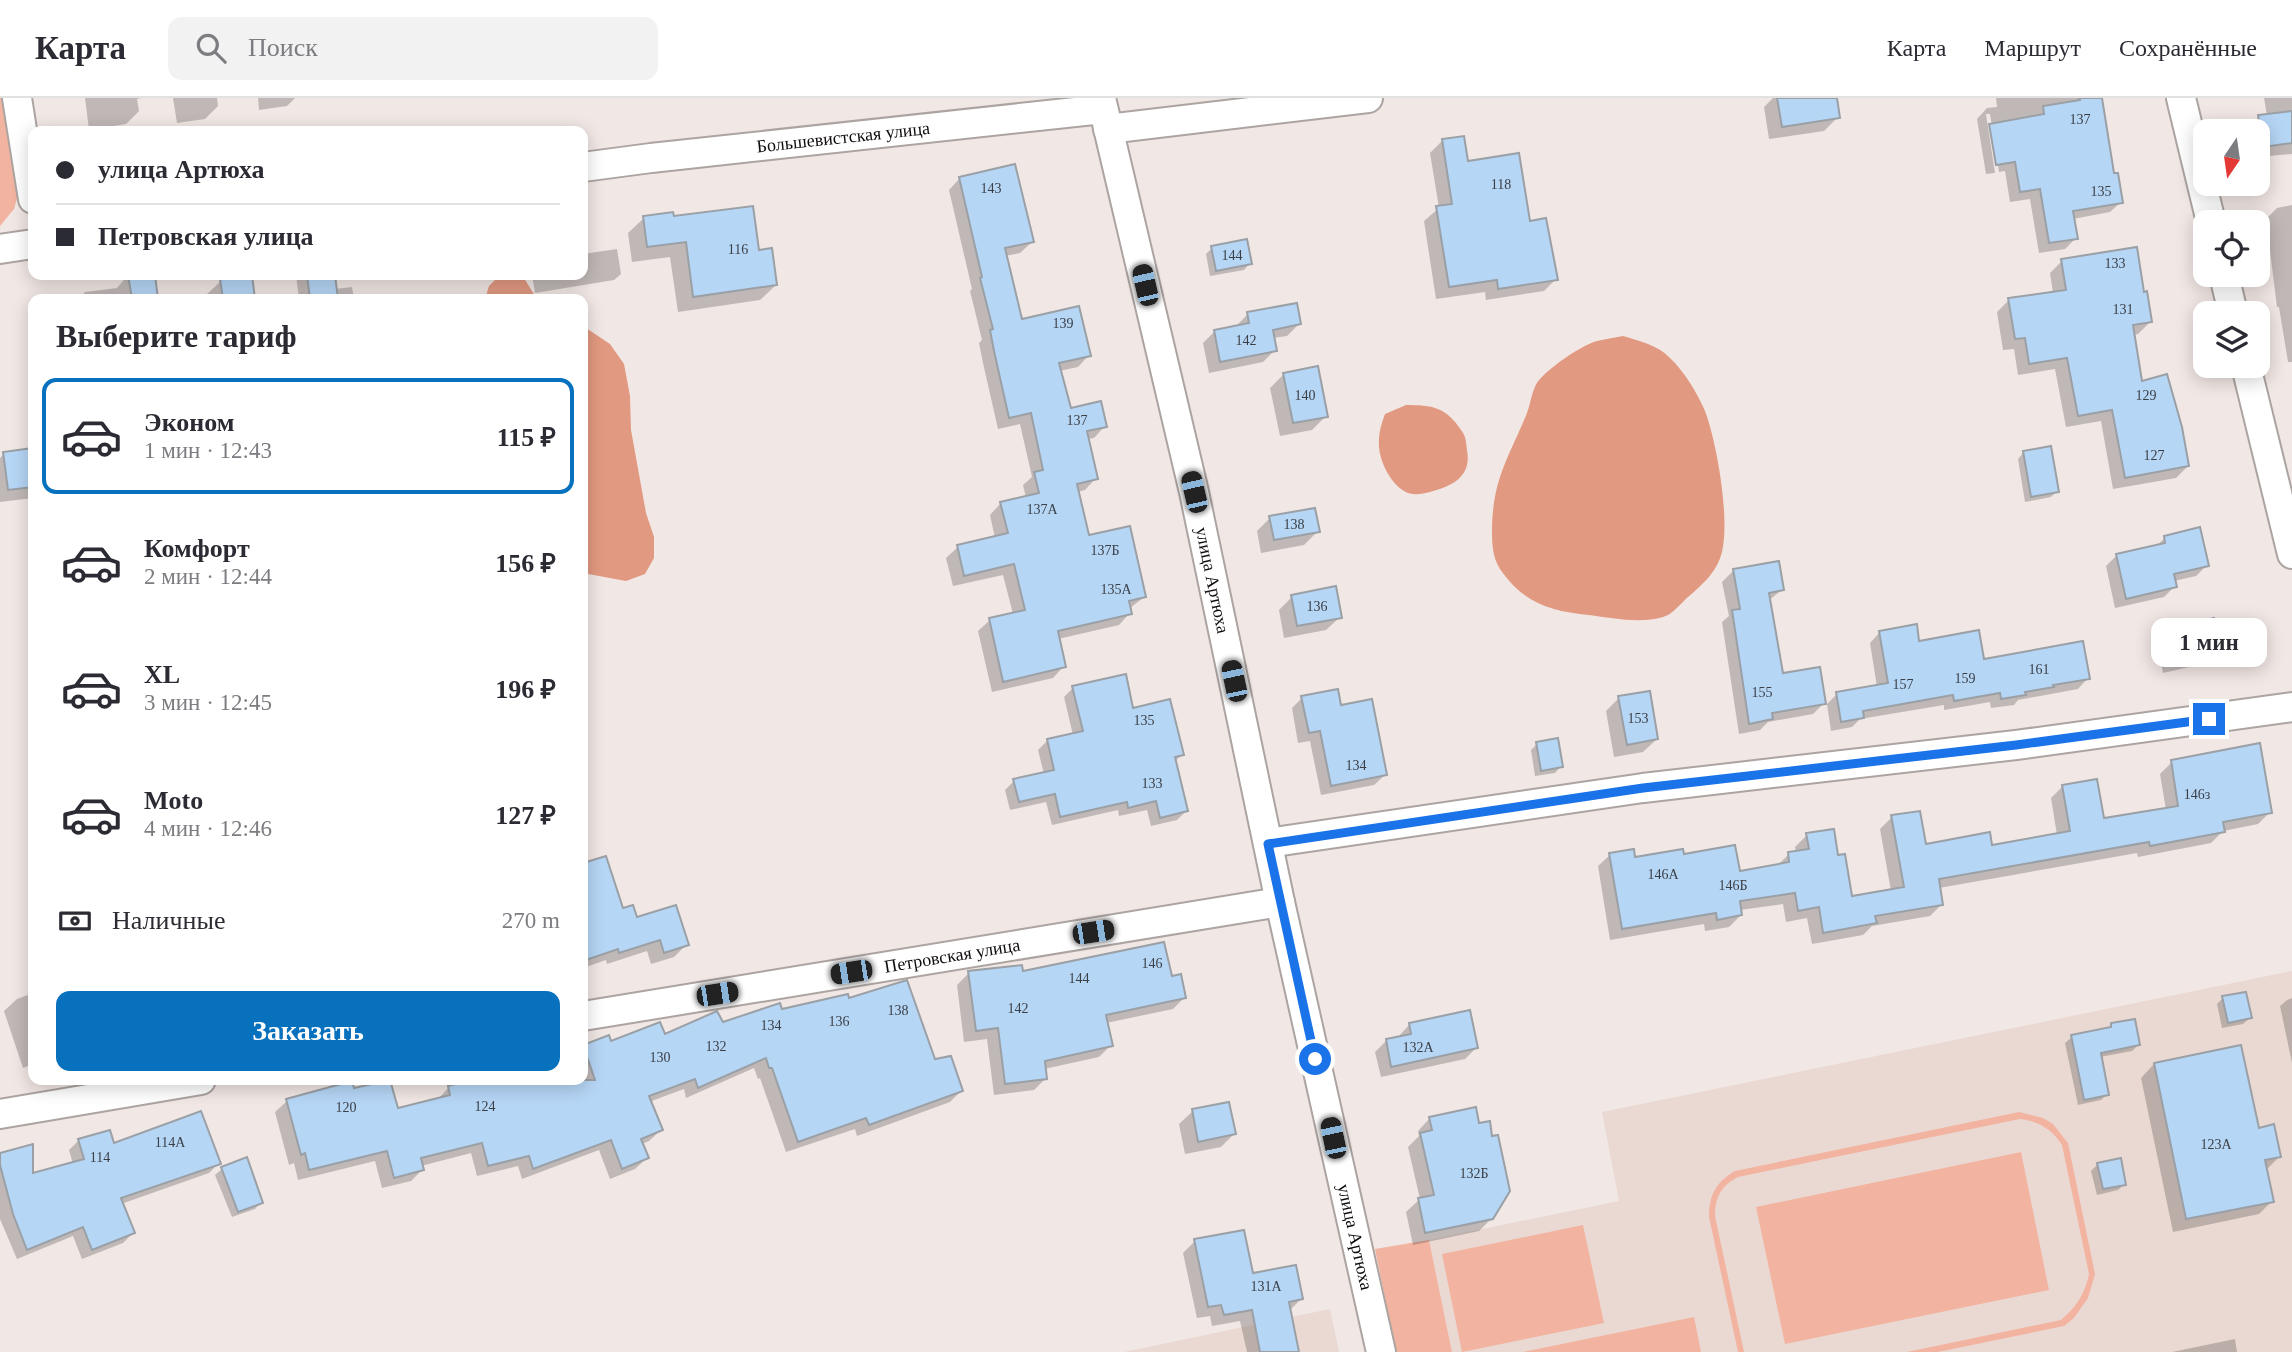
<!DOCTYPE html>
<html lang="ru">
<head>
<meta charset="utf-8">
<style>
  :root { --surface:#fff; --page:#f2f2f3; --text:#2b2b33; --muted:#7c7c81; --line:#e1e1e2; --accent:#0871bd }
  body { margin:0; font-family:Georgia,serif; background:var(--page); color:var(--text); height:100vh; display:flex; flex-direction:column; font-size:26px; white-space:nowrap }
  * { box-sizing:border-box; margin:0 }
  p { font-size:23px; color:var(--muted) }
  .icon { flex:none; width:38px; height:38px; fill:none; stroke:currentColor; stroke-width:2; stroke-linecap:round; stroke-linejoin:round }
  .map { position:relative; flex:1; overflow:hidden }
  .panel { position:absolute; left:28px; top:196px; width:560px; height:791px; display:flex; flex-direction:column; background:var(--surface); border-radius:14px; box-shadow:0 4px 18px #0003 }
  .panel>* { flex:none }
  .top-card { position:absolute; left:28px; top:28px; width:560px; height:154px; border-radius:14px; box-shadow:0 4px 18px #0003; display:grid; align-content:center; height:154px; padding:0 28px; background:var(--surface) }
  .needle { width:46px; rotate:193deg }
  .buttons { position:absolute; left:2193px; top:21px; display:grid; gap:14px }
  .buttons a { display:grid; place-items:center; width:77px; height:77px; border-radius:14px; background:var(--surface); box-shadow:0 4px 18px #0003; font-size:35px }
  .end { position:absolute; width:32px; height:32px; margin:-16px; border:9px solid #1a73e8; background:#fff; box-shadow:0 0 0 4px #fff }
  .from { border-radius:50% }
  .bubble { position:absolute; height:49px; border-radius:14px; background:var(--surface); box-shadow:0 4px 18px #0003; font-size:23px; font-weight:800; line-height:49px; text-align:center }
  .car { position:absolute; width:21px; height:42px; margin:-21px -10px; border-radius:9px; box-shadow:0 0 5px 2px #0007; background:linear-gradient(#222 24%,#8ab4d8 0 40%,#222 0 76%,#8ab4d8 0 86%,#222 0) }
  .top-card b { display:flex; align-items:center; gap:24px; height:66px; font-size:26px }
  .top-card b+b { border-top:2px solid var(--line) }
  .top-card i { width:18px; height:18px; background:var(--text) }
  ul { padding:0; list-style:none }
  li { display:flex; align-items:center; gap:21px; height:116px; margin:0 14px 10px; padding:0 14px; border:4px solid transparent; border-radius:14px }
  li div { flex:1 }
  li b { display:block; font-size:26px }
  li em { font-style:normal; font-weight:800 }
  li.active { border-color:var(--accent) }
  li>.icon { width:63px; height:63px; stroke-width:1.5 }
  h2 { padding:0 28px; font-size:32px; line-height:84px }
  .pay { display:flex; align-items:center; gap:18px; height:77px; padding:0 28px; font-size:26px }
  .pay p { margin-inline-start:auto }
  .primary-button { display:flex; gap:14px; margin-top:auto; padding:14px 28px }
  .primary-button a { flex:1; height:80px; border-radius:14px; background:var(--accent); color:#fff; font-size:28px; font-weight:800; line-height:80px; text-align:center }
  header { display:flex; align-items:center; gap:42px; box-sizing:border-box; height:98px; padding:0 35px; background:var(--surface); border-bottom:2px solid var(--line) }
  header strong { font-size:33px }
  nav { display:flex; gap:38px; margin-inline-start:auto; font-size:24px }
  .search { width:490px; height:63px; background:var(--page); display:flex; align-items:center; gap:18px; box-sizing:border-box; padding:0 24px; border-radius:14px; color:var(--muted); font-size:26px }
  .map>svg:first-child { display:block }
  .built { fill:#ead9d3 }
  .green { fill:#f2b4a0 }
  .forest { fill:#e29981 }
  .shadow { fill:#0003 }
  .building { fill:#b6d6f6; stroke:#9aa0a6; stroke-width:2 }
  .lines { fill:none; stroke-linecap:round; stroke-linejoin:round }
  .street-casing { stroke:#aca4a1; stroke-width:32 }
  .street { stroke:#fff; stroke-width:28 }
  .route { stroke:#1a73e8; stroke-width:9 }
  .labels { text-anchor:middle; stroke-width:7; stroke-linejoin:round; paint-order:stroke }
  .number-label { font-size:14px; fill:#3a3f46 }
  .street-label { font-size:18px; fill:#100d0c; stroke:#fef5f2 }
</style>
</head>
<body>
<header>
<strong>Карта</strong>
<div class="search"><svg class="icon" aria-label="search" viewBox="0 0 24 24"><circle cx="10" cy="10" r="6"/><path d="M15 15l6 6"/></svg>Поиск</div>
<nav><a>Карта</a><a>Маршрут</a><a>Сохранённые</a></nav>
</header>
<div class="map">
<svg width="2292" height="1254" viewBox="0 0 2292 1254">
  <rect width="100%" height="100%" fill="#f1e7e4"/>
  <g class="built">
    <polygon points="2292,873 2292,1254 1452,1254 1429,1142 1619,1103 1602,1014"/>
    <polygon points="1330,1211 1339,1254 1124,1254"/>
  </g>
  <g class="green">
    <polygon points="0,0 5,0 18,81 18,97 14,111 0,128"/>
    <path d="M 2019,1014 L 2043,1020 L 2053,1026 L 2068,1045 L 2095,1176 L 2088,1200 L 2074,1220 L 2064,1228 L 1938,1254 L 1907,1254 L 2061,1222 C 2076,1209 2085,1196 2089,1176 L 2062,1047 C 2052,1031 2038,1023 2020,1021 L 1738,1079 C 1721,1088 1715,1099 1715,1118 L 1744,1254 L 1738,1254 L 1709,1119 C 1709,1097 1716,1084 1735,1073 Z"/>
    <polygon points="2021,1054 2049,1192 1785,1246 1756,1109"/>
    <polygon points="1583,1127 1604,1225 1462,1254 1442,1156"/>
    <polygon points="1429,1142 1452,1254 1396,1254 1375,1151"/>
    <polygon points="1694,1219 1701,1254 1523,1254"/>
  </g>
  <g class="forest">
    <polygon points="500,177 522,177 537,201 485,201 489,188"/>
    <polygon points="583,228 610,246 624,266 630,298 631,332 646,415 654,439 654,460 645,476 626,483 583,475"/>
    <path d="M 1623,238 C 1639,243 1658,247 1670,260 C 1684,273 1698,296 1705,313 C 1717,345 1730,420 1722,454 C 1717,474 1703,486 1688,499 C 1681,505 1672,517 1663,519 C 1640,526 1612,520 1589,517 C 1550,513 1523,505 1500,471 C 1492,459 1492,444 1492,430 C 1493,380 1509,359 1527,315 C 1531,305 1532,289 1540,281 C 1552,268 1580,248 1597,243 C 1605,241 1614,240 1623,238 Z"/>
    <path d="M 1406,307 C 1432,307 1446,309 1461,332 C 1466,338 1466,344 1467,352 C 1472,379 1452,388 1430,394 C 1422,396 1412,398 1404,393 C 1395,388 1388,377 1384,368 C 1376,350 1378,334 1385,316 Z"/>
  </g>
  <g class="shadow">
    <polygon points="85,0 141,0 137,1 139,13 126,26 89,32"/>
    <polygon points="173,0 217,0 218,8 205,21 177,25"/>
    <polygon points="258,0 295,0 287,8 259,12"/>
    <polygon points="1773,0 1835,0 1838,19 1824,33 1769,41 1764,9"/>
    <polygon points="1996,0 2100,0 2112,77 2121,104 2110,114 2073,121 2076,140 2065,151 2039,155 2030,101 2010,104 2005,73 1999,74 1990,16 1986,16 1995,75 1986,76 1977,21 1987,10 1997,9"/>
    <polygon points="2264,0 2292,0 2292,56 2258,59 2258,33 2248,33 2247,31 2259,19 2267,18"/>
    <polygon points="1443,42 1528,125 1556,181 1544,193 1486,202 1485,194 1436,201 1424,123 1439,110 1430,55"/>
    <polygon points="960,80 1032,144 1020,155 1005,158 1021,223 1089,257 1078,269 1059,273 1069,312 1105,328 1094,340 1087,341 1096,380 1085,392 1077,394 1088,439 1144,499 1129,511 1130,515 1119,527 1058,541 1064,568 1053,580 992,594 978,533 990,522 1013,516 1003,477 953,488 946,460 958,449 995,440 990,417 1001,405 1026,400 1023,387 1032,379 1020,326 998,331 983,265 979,245 982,242 970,193 972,191 949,92"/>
    <polygon points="2292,107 2292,264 2288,264 2279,209 2277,209 2266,121 2277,110"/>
    <polygon points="644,120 672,120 776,187 760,202 678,214 670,159 632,164 628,135"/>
    <polygon points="1212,150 1250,165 1244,172 1210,178 1206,156"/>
    <polygon points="617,151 621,176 614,182 535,195 532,177 583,177 583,156"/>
    <polygon points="2062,163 2142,196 2150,224 2138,236 2133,237 2141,285 2188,368 2176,380 2113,391 2101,323 2066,329 2055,271 2018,277 2014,251 2003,252 1997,214 2009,202 2053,195 2050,175"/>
    <polygon points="128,177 153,177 156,201 78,201 85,194 117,190"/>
    <polygon points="296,177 333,177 335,191 352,189 354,201 299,201"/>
    <polygon points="250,178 254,201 208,201 207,196 221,183"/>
    <polygon points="1248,216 1299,226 1287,238 1273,240 1275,252 1263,264 1209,275 1203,245 1215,233 1236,228"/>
    <polygon points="1284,276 1326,318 1312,332 1280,338 1270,290"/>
    <polygon points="2024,354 2057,393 2051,399 2025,404 2018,361"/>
    <polygon points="4,356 33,358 33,400 0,404 0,360"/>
    <polygon points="1270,420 1318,433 1304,447 1261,455 1257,433"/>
    <polygon points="2165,440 2207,467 2196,478 2174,483 2175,488 2164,499 2115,510 2106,468 2116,458 2155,449"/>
    <polygon points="1733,473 1782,492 1768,503 1782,577 1824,605 1813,616 1768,624 1760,632 1739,636 1722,524 1729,518 1722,484"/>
    <polygon points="1292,499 1340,519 1326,532 1284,540 1279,512"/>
    <polygon points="2170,533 2220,551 2207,565 2163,575 2157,546"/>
    <polygon points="1880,534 1983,563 2088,580 2078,591 2018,602 2014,607 1991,610 1990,604 1944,612 1944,607 1860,621 1852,629 1831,633 1827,606 1837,596 1877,589 1870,545"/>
    <polygon points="1073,590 1132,612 1182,657 1174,664 1186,713 1177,722 1151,728 1147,712 1119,718 1118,712 1052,727 1046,704 1010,712 1005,692 1014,683 1044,676 1038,652 1047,643 1073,637 1064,599"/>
    <polygon points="1302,600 1340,609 1385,677 1374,687 1321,697 1310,643 1298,645 1292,610"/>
    <polygon points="1619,600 1657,641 1643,654 1614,659 1606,613"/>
    <polygon points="1537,646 1561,668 1555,675 1535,678 1531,652"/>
    <polygon points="2172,664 2270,714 2258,726 2223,733 2211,745 2138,759 2137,755 1939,790 1942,806 1930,818 1872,828 1863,837 1812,846 1807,820 1786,824 1783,806 1740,812 1741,817 1729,829 1705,833 1704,826 1610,842 1598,768 1610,757 1634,761 1683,758 1738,775 1777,768 1789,756 1796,755 1795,749 1807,737 1837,759 1850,800 1891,793 1880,731 1892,719 1924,748 1991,749 2057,737 2051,700 2063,688 2102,722 2166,712 2160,676"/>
    <polygon points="605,760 622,812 687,846 674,859 651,866 647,853 607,866 606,862 583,870 583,767"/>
    <polygon points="969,875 1170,880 1185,899 1173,911 1106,925 1111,947 1099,959 1044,971 1046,980 1034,992 994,997 987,941 964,944 957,887"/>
    <polygon points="33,895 33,966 23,970 4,913 17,901"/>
    <polygon points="2223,900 2250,920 2243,926 2222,930 2217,906"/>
    <polygon points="2292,900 2292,965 2280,908 2287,902"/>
    <polygon points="848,902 934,963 949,957 961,993 950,1004 857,1038 855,1031 786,1054 760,980 758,981 754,970 686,1000 684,991 649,1004 661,1032 649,1043 642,1046 647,1060 635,1071 610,1081 599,1052 522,1081 518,1068 477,1078 471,1055 421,1068 422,1072 411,1083 382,1090 375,1063 298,1082 294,1065 289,1067 275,1014 287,1003 353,992 396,1012 438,1001 449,989 478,982 583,982 583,949 608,940 610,945 664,938 781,913"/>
    <polygon points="1410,926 1476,950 1465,961 1381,979 1375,954 1386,943 1399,940 1399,938"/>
    <polygon points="2111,927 2138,947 2132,953 2100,959 2107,996 2101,1002 2078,1007 2065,945 2072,939 2107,932"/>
    <polygon points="2154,966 2258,1032 2279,1059 2266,1072 2272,1103 2259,1116 2173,1134 2141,980"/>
    <polygon points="1193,1013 1234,1036 1221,1049 1185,1056 1179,1026"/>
    <polygon points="1430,1020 1492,1120 1479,1133 1413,1147 1406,1114 1420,1101 1408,1049 1419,1038 1418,1033"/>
    <polygon points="79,1042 113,1048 219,1065 209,1075 121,1106 133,1135 123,1145 82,1161 73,1138 17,1161 0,1121 0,1057 29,1078 73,1066 69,1052"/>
    <polygon points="2098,1066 2125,1086 2118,1092 2097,1097 2091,1073"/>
    <polygon points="222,1071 261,1104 255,1111 232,1119 215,1077"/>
    <polygon points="1195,1143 1252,1177 1301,1201 1289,1213 1297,1254 1247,1254 1240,1223 1212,1228 1210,1218 1197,1220 1183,1155"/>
    <polygon points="2235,1241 2237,1254 2172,1254"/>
  </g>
  <g class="building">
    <polygon points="1777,0 1837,0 1840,20 1782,29"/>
    <polygon points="2079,0 2102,0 2114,75 2118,75 2123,105 2073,113 2078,141 2049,145 2040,91 2020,94 2015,64 1996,67 1989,26 2044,16 2043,8 2080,2"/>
    <polygon points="2292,13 2292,45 2263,49 2258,17"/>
    <polygon points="1464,38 1468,63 1519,55 1530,123 1546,120 1558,182 1498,191 1497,182 1449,189 1436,108 1452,106 1442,41"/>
    <polygon points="1015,66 1034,144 1005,150 1022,221 1079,208 1091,258 1059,265 1071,310 1101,303 1107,329 1087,333 1098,381 1077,386 1089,437 1130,428 1146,499 1129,503 1132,516 1058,533 1066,569 1003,584 989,520 1025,512 1014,466 964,478 957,447 1008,435 1000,404 1039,395 1034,374 1043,372 1031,315 1009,320 994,253 990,232 993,231 980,180 982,179 959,79"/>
    <polygon points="753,108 759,152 772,150 777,187 693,199 686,144 647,149 643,118 673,114 674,118"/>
    <polygon points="1247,141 1252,166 1216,173 1211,148"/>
    <polygon points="2137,149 2144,194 2147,193 2152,224 2133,227 2142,283 2167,276 2182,329 2189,368 2125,380 2112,312 2078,318 2067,260 2029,266 2025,240 2015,241 2008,200 2066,192 2061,161"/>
    <polygon points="128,177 155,177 158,201 132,201"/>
    <polygon points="252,177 255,201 223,201 220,181"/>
    <polygon points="307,177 335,177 338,201 310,201"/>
    <polygon points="1297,205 1301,226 1273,232 1277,253 1220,264 1214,232 1249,225 1247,214"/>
    <polygon points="1318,268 1328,319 1293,325 1283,275"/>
    <polygon points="2051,348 2059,394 2031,399 2023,353"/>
    <polygon points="33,350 33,389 8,392 3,354"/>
    <polygon points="1315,410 1320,434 1274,442 1269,418"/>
    <polygon points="2200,429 2209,468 2174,476 2177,489 2126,501 2116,456 2165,445 2164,438"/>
    <polygon points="1779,463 1784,492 1769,495 1783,575 1820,569 1826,606 1772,615 1773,621 1749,626 1732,512 1740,511 1733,471"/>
    <polygon points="1336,488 1342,520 1297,528 1291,497"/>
    <polygon points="2214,520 2222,552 2177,562 2169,531"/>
    <polygon points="1917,526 1919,543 1979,532 1984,561 2083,543 2090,581 2053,587 2054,589 2025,594 2026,597 2001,601 2000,595 1954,603 1953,597 1863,613 1864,620 1841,624 1836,594 1888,585 1879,533"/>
    <polygon points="1126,576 1133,610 1170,601 1184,657 1175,659 1188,713 1160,720 1156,703 1128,710 1127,704 1060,719 1055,696 1019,704 1013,681 1054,672 1047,641 1083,633 1072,588"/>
    <polygon points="1338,591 1341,607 1372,601 1387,677 1331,688 1320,633 1309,635 1301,598"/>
    <polygon points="1650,593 1658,641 1627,647 1618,598"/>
    <polygon points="1558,640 1563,669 1541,673 1536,644"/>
    <polygon points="2260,645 2272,715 2223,724 2225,734 2150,748 2149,744 1939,781 1943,807 1875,818 1877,825 1823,835 1819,809 1798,813 1795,795 1740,803 1742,817 1717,822 1716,815 1622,831 1609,755 1634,751 1635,759 1683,751 1684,756 1735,747 1740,773 1789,764 1788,754 1809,751 1806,735 1834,731 1838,757 1845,756 1852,798 1904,789 1891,717 1920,713 1926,746 1990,734 1992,747 2070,733 2062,687 2097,681 2104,720 2178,708 2171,662"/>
    <polygon points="606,758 623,810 633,807 637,819 676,807 689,847 664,855 660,842 619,855 618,851 583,863 583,765"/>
    <polygon points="1164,844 1172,878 1181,876 1186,900 1106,917 1113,948 1045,963 1047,981 1005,986 998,930 976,933 968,873 1022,867 1023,873"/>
    <polygon points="907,882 935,961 951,958 963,993 869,1027 866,1020 798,1044 772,970 769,970 766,960 698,990 695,981 649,998 663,1032 641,1041 649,1060 622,1071 611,1042 533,1071 529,1058 488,1068 482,1045 421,1060 424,1072 394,1080 387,1053 309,1072 305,1055 301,1057 286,1001 352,983 354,990 390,982 398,1010 450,997 448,988 470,982 595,982 583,947 609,937 611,943 660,924 665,936 717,913 723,924 780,905 782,911 848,896 849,900"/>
    <polygon points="2246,894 2252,920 2228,925 2222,898"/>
    <polygon points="1470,912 1478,950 1391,969 1386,941 1411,936 1409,925"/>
    <polygon points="2135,921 2140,947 2101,955 2109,997 2084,1002 2071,937 2111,929 2111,925"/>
    <polygon points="2241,947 2259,1030 2274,1026 2281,1059 2265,1062 2274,1104 2186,1121 2154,965"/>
    <polygon points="1229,1004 1236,1036 1198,1044 1192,1011"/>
    <polygon points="1476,1009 1479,1025 1490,1023 1492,1038 1498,1037 1510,1093 1493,1121 1425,1135 1418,1100 1434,1097 1420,1035 1432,1032 1429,1019"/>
    <polygon points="201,1013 221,1066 121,1100 135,1135 92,1152 83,1129 27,1152 13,1116 0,1067 0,1055 33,1046 33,1075 84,1061 78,1041 110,1032 114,1045"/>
    <polygon points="247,1059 263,1105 238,1114 221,1069"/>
    <polygon points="2121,1060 2126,1087 2103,1091 2097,1065"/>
    <polygon points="1244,1132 1253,1175 1296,1167 1303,1201 1289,1204 1299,1254 1260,1254 1252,1212 1224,1217 1221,1207 1208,1209 1194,1141"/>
  </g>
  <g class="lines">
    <defs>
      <g id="street">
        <polyline points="17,0 33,101"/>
        <path id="s1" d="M 1101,0 L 1194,394 L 1280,804 L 1381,1254"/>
        <polyline points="2181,0 2211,124"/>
        <polyline points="1108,31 1368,0"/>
        <path id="s2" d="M 583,69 L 651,60 L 1103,11"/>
        <polyline points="0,151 33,146"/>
        <polyline points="2224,177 2233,215"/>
        <polyline points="2246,268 2292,456"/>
        <polyline points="1268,745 1643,690 2016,647 2292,609"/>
        <path id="s3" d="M 583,918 L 1280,804"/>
        <polyline points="0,1016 201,982"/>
      </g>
    </defs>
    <use href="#street" class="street-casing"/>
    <use href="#street" class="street"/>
  </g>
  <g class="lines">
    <polyline class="route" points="1315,961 1268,746 1643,690 2016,647 2209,621"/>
  </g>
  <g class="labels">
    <g class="number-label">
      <text x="2080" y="26">137</text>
      <text x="1501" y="91">118</text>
      <text x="991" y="95">143</text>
      <text x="2101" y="98">135</text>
      <text x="738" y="156">116</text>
      <text x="1232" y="162">144</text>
      <text x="2115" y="170">133</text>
      <text x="2123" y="216">131</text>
      <text x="1063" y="230">139</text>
      <text x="1246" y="247">142</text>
      <text x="1305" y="302">140</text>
      <text x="2146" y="302">129</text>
      <text x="1077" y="327">137</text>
      <text x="2154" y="362">127</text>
      <text x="1042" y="416">137А</text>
      <text x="1294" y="431">138</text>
      <text x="1105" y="457">137Б</text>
      <text x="1116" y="496">135А</text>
      <text x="1317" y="513">136</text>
      <text x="2039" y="576">161</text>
      <text x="1965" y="585">159</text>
      <text x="1903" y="591">157</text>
      <text x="1762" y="599">155</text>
      <text x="1638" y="625">153</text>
      <text x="1144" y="627">135</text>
      <text x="1356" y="672">134</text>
      <text x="1152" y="690">133</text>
      <text x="2197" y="701">146з</text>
      <text x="1663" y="781">146А</text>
      <text x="1733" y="792">146Б</text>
      <text x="1152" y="870">146</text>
      <text x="1079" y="885">144</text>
      <text x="1018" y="915">142</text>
      <text x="898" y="917">138</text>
      <text x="839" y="928">136</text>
      <text x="771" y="932">134</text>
      <text x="716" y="953">132</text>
      <text x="1418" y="954">132А</text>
      <text x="660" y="964">130</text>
      <text x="485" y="1013">124</text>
      <text x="346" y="1014">120</text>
      <text x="170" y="1049">114А</text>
      <text x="2216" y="1051">123А</text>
      <text x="100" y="1064">114</text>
      <text x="1474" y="1080">132Б</text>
      <text x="1266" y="1193">131А</text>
    </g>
    <g class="street-label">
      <text dy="6" stroke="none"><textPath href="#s2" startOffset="262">Большевистская улица</textPath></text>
      <text dy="6" stroke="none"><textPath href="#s1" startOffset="495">улица Артюха</textPath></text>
      <text dy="6" stroke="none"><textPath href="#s3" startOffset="374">Петровская улица</textPath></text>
      <text dy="6" stroke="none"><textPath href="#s1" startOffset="1167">улица Артюха</textPath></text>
    </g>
  </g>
</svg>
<div class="buttons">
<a><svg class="needle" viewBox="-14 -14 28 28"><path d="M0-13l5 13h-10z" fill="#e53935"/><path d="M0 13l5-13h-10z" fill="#7c7c81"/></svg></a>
<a><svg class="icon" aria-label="locate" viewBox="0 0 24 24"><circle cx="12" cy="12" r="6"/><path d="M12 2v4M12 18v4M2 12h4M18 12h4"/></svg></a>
<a><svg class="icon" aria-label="layers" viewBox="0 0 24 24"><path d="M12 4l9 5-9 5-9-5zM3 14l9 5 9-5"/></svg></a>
</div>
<i class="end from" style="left:1315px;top:961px"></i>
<i class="end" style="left:2209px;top:621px"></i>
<div class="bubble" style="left:2151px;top:520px;width:116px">1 мин</div>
<i class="car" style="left:1145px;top:187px;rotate:347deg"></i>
<i class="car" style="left:1194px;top:394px;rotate:347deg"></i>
<i class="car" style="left:1234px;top:583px;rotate:348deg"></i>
<i class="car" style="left:1093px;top:834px;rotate:81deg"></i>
<i class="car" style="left:851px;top:874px;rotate:261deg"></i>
<i class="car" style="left:717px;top:896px;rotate:81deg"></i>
<i class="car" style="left:1333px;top:1040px;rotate:348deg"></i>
<div class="top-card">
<b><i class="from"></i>улица Артюха</b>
<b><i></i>Петровская улица</b>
</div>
<section class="panel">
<h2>Выберите тариф</h2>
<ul>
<li class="active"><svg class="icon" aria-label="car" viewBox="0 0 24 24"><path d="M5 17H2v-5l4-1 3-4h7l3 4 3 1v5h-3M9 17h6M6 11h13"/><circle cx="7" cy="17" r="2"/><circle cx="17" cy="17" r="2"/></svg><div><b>Эконом</b><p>1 мин · 12:43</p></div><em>115 ₽</em></li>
<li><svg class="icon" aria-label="car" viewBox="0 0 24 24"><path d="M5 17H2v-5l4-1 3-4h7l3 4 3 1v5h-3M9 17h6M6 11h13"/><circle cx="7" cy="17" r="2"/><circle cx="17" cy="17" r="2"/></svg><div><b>Комфорт</b><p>2 мин · 12:44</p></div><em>156 ₽</em></li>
<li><svg class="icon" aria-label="car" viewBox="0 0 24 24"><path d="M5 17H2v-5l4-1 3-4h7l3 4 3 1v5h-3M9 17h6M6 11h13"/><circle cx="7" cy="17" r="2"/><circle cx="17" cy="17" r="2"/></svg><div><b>XL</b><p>3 мин · 12:45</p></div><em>196 ₽</em></li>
<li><svg class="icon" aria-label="car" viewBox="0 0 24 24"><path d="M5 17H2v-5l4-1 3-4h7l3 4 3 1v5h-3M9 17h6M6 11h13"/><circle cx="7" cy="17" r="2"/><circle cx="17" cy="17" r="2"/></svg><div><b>Moto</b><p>4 мин · 12:46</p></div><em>127 ₽</em></li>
</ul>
<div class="pay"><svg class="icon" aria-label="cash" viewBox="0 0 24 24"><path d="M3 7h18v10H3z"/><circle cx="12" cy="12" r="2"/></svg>Наличные<p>270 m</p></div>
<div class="primary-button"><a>Заказать</a></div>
</section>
</div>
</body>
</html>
